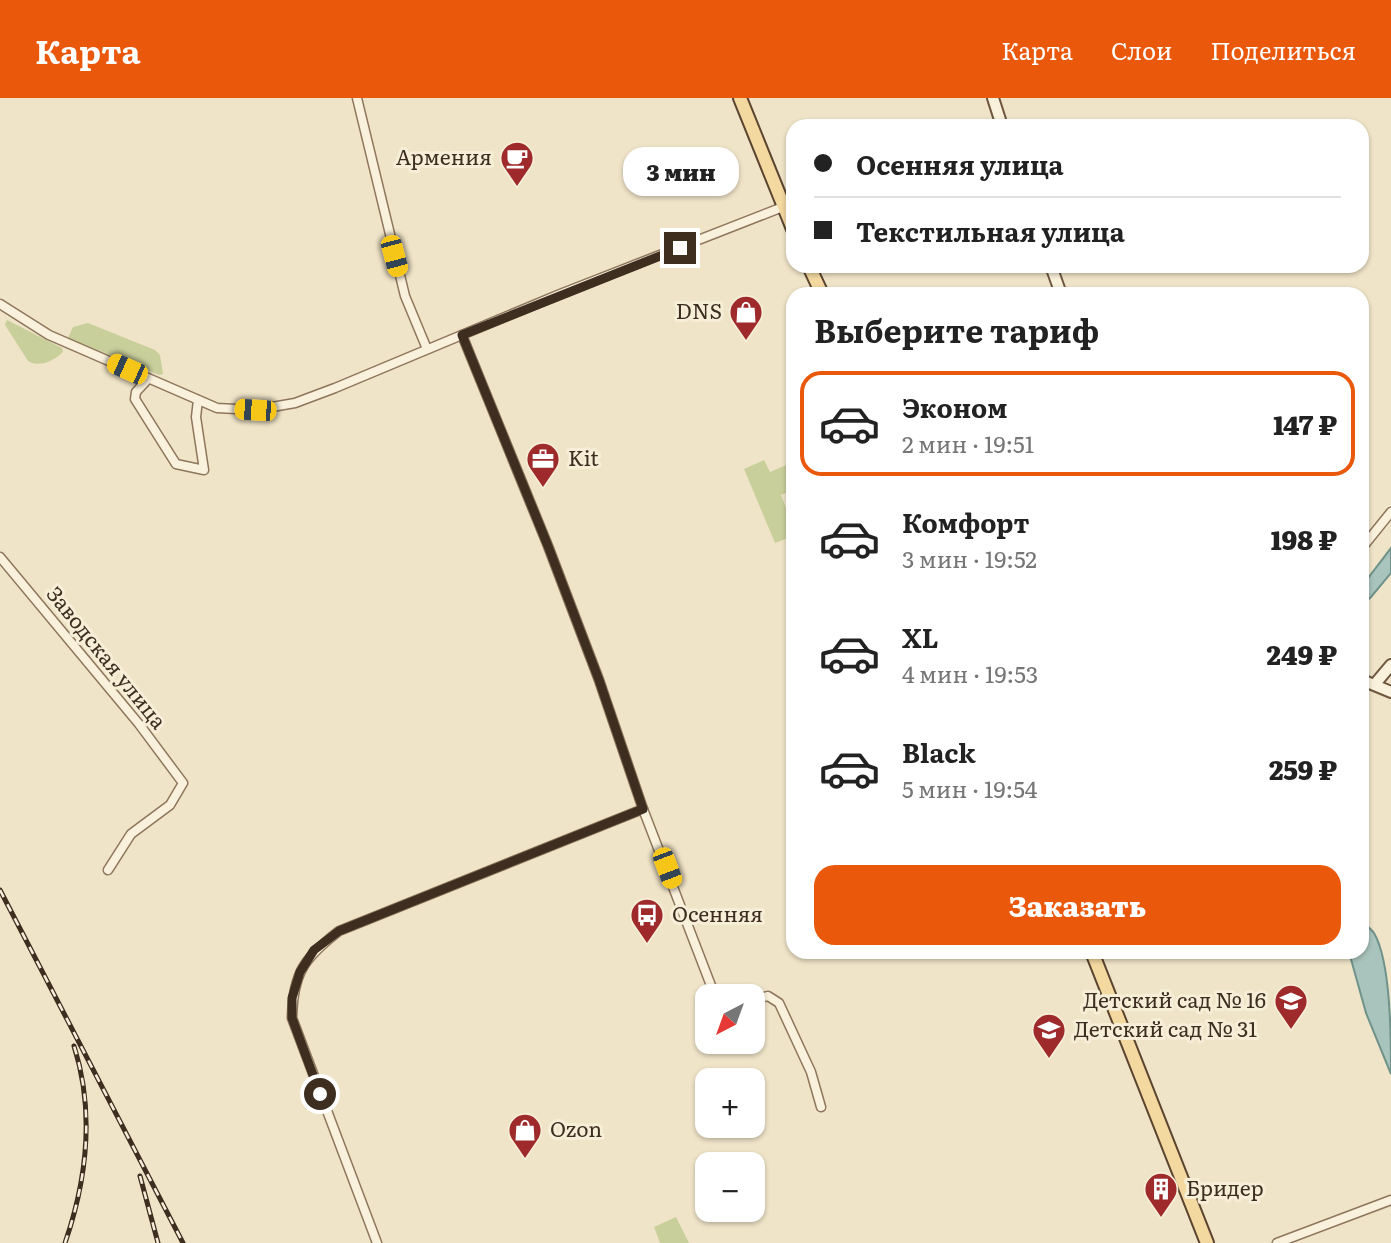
<!DOCTYPE html>
<html lang="ru">
<head>
<meta charset="utf-8">
<style>
  :root { --surface:#fff; --page:#f6f6f6; --text:#222; --muted:#767676; --line:#e0e0e0; --accent:#ea580c }
  body { margin:0; font-family:Literata,serif; background:var(--page); color:var(--text); height:100vh; display:flex; flex-direction:column; font-size:26px; white-space:nowrap }
  * { box-sizing:border-box; margin:0 }
  p { font-size:23px; color:var(--muted) }
  .icon { flex:none; width:38px; height:38px; fill:none; stroke:currentColor; stroke-width:2; stroke-linecap:round; stroke-linejoin:round }
  .map { position:relative; flex:1; overflow:hidden }
  .sheet { position:absolute; left:786px; top:189px; width:583px; height:672px; display:flex; flex-direction:column; background:var(--surface); border-radius:21px; box-shadow:0 2px 5px #0004 }
  .sheet>* { flex:none }
  .banner { position:absolute; left:786px; top:21px; width:583px; height:154px; border-radius:21px; box-shadow:0 2px 5px #0004; display:grid; align-content:center; height:154px; padding:0 28px; background:var(--surface) }
  .needle { width:46px; rotate:221deg }
  .buttons { position:absolute; left:695px; top:886px; display:grid; gap:14px }
  .buttons a { display:grid; place-items:center; width:70px; height:70px; border-radius:14px; background:var(--surface); box-shadow:0 2px 5px #0004; font-size:35px }
  .end { position:absolute; width:32px; height:32px; margin:-16px; border:9px solid #3d2e20; background:#fff; box-shadow:0 0 0 4px #fff }
  .from { border-radius:50% }
  .bubble { position:absolute; height:49px; border-radius:21px; background:var(--surface); box-shadow:0 2px 5px #0004; font-size:23px; font-weight:800; line-height:49px; text-align:center }
  .car { position:absolute; width:21px; height:42px; margin:-21px -10px; border-radius:9px; box-shadow:0 0 5px 2px #0007; background:linear-gradient(#f5c518 24%,#345 0 40%,#f5c518 0 76%,#345 0 86%,#f5c518 0) }
  .banner b { display:flex; align-items:center; gap:24px; height:66px; font-size:26px }
  .banner b+b { border-top:2px solid var(--line) }
  .banner i { width:18px; height:18px; background:var(--text) }
  ul { padding:0; list-style:none }
  li { display:flex; align-items:center; gap:21px; height:105px; margin:0 14px 10px; padding:0 14px; border:4px solid transparent; border-radius:21px }
  li div { flex:1 }
  li b { display:block; font-size:26px }
  li em { font-style:normal; font-weight:800 }
  li.on { border-color:var(--accent) }
  li>.icon { width:63px; height:63px; stroke-width:1.5 }
  h2 { padding:0 28px; font-size:32px; line-height:84px }
  .cta { display:flex; gap:14px; margin-top:auto; padding:14px 28px }
  .cta a { flex:1; height:80px; border-radius:21px; background:var(--accent); color:#fff; font-size:28px; font-weight:800; line-height:80px; text-align:center }
  header { display:flex; align-items:center; gap:42px; box-sizing:border-box; height:98px; padding:0 35px; background:var(--accent); color:#fff }
  header strong { font-size:33px }
  nav { display:flex; gap:38px; margin-inline-start:auto; font-size:24px }
  .map>svg:first-child { display:block }
  .green { fill:#c9cf9b }
  .water { fill:#a9c4bc; stroke:#6f938a; stroke-width:2 }
  .lines { fill:none; stroke-linecap:round; stroke-linejoin:round }
  .minor-casing { stroke:#8d765c; stroke-width:11 }
  .secondary-casing { stroke:#6f573f; stroke-width:14 }
  .primary-casing { stroke:#5b4430; stroke-width:16 }
  .minor { stroke:#faf1dc; stroke-width:8 }
  .secondary { stroke:#faf1dc; stroke-width:10 }
  .primary { stroke:#f3d9a0; stroke-width:12 }
  .rail-casing { stroke:#3d2e20; stroke-width:5 }
  .rail { stroke:#f7eed8; stroke-width:2.5; stroke-dasharray:8; stroke-linecap:butt }
  .route { stroke:#3d2e20; stroke-width:9 }
  .labels { text-anchor:middle; stroke-width:6; stroke-linejoin:round; paint-order:stroke }
  .poi-label { font-size:21px; fill:#3d2e20; stroke:#f7eed8; text-anchor:start }
  .street-label { font-size:21px; fill:#3d2e20; stroke:#f7eed8 }
</style>
</head>
<body>
<header>
<strong>Карта</strong>
<nav><a>Карта</a><a>Слои</a><a>Поделиться</a></nav>
</header>
<div class="map">
<svg width="1391" height="1145" viewBox="0 0 1391 1145">
  <rect width="100%" height="100%" fill="#f0e4c8"/>
  <g class="green">
    <path d="M 7,222 L 62,250 L 63,254 C 54,263 39,270 28,263 L 5,227 Z"/>
    <polygon points="88,225 155,252 160,257 163,276 159,277 68,240 73,229"/>
    <polygon points="764,362 770,374 793,364 793,392 781,397 793,428 793,438 775,445 744,371"/>
    <polygon points="676,1119 689,1145 660,1145 654,1129"/>
  </g>
  <g class="water">
    <polygon points="1391,450 1391,475 1371,499 1362,507 1362,488"/>
    <path d="M 1362,823 C 1366,827 1371,831 1374,835 C 1391,864 1391,940 1391,976 L 1366,915 L 1349,854 L 1362,854 Z"/>
  </g>
  <g class="lines">
    <defs>
      <g id="minor">
        <polyline points="357,0 405,198 427,251"/>
        <polyline points="0,206 49,237 217,310 255,312 295,305 335,290 560,196 793,105"/>
        <polyline points="462,237 548,448 599,582 643,711 715,898"/>
        <polyline points="148,281 136,294 135,301 176,366 204,372 196,319 198,302"/>
        <polyline points="1362,450 1391,414"/>
        <polyline points="0,459 139,626 183,685 170,707 131,736 108,772"/>
        <polyline points="752,902 768,898 779,905 811,974 821,1009"/>
        <path d="M 377,1145 L 292,920 C 293,875 304,860 339,833 L 643,711"/>
        <polyline points="1277,1145 1391,1102"/>
      </g>
      <g id="secondary">
        <polyline points="993,0 1002,28"/>
        <polyline points="1051,168 1061,196"/>
        <polyline points="1362,582 1391,594"/>
        <polyline points="1375,586 1391,567"/>
      </g>
      <g id="primary">
        <polyline points="740,0 793,131"/>
        <polyline points="809,168 822,196"/>
        <polyline points="1092,854 1207,1145"/>
      </g>
    </defs>
    <use href="#minor" class="minor-casing"/>
    <use href="#secondary" class="secondary-casing"/>
    <use href="#primary" class="primary-casing"/>
    <use href="#minor" class="minor"/>
    <use href="#secondary" class="secondary"/>
    <use href="#primary" class="primary"/>
    <defs>
      <g id="rail">
        <polyline points="0,792 183,1145"/>
        <polyline points="140,1078 158,1145"/>
        <path d="M 65,1145 C 87,1081 95,1014 74,948"/>
      </g>
    </defs>
    <use href="#rail" class="rail-casing"/>
    <use href="#rail" class="rail"/>
  </g>
  <g class="lines">
    <polyline class="route" points="320,996 292,920 292,900 300,874 314,852 339,833 643,711 599,582 548,448 462,237 680,150"/>
  </g>
  <defs>
    <symbol id="cafe-pin" viewBox="-11 -11 22 30"><path d="M0 17L-7.5 6A9.5 9.5 0 1 1 7.5 6Z" fill="#9e2a2b" stroke="#f7eed8"/><path d="M-5.5-4.5H6V0H3Q3 3.5 0 3.5H-2.5Q-5.5 3.5-5.5 0ZM3-3.2v2h1.7v-2ZM-6 4.5H4V6H-6Z" fill="#fff"/></symbol>
    <symbol id="shop-pin" viewBox="-11 -11 22 30"><path d="M0 17L-7.5 6A9.5 9.5 0 1 1 7.5 6Z" fill="#9e2a2b" stroke="#f7eed8"/><path d="M-5-2.5h2.3a2.7 3.5 0 0 1 5.4 0H5L5.5 6h-11ZM-1.5-2.5h3a1.5 2.3 0 0 0-3 0Z" fill="#fff"/></symbol>
    <symbol id="office-pin" viewBox="-11 -11 22 30"><path d="M0 17L-7.5 6A9.5 9.5 0 1 1 7.5 6Z" fill="#9e2a2b" stroke="#f7eed8"/><path d="M-6-3h4V-5.5h4V-3h4V5H-6ZM-1-4.5V-3h2v-1.5ZM-6 0V1H6V0Z" fill="#fff"/></symbol>
    <symbol id="bus-pin" viewBox="-11 -11 22 30"><path d="M0 17L-7.5 6A9.5 9.5 0 1 1 7.5 6Z" fill="#9e2a2b" stroke="#f7eed8"/><path d="M-5-6H5V4H4V6H2V4H-2V6H-4V4H-5ZM-3.5-4V0h7V-4ZM-3.5 1.2v1.5H-2V1.2ZM2 1.2v1.5H3.5V1.2Z" fill="#fff"/></symbol>
    <symbol id="school-pin" viewBox="-11 -11 22 30"><path d="M0 17L-7.5 6A9.5 9.5 0 1 1 7.5 6Z" fill="#9e2a2b" stroke="#f7eed8"/><path d="M0-5L7-2L0 1L-7-2ZM-4 1L0 2.5L4 1V4Q0 6-4 4Z" fill="#fff"/></symbol>
    <symbol id="building-pin" viewBox="-11 -11 22 30"><path d="M0 17L-7.5 6A9.5 9.5 0 1 1 7.5 6Z" fill="#9e2a2b" stroke="#f7eed8"/><path d="M-4-6H4V6H1V3H-1V6H-4ZM-2.5-4.3h1.7v1.8h-1.7ZM.8-4.3h1.7v1.8H.8ZM-2.5-1h1.7V.8h-1.7ZM.8-1h1.7V.8H.8Z" fill="#fff"/></symbol>
  </defs>
  <g fill-rule="evenodd">
    <use href="#cafe-pin" x="498" y="41" width="38" height="52"/>
    <use href="#shop-pin" x="727" y="195" width="38" height="52"/>
    <use href="#office-pin" x="524" y="342" width="38" height="52"/>
    <use href="#bus-pin" x="628" y="798" width="38" height="52"/>
    <use href="#school-pin" x="1272" y="884" width="38" height="52"/>
    <use href="#school-pin" x="1030" y="913" width="38" height="52"/>
    <use href="#shop-pin" x="506" y="1013" width="38" height="52"/>
    <use href="#building-pin" x="1142" y="1072" width="38" height="52"/>
  </g>
  <g class="labels">
    <g class="poi-label">
      <text x="492" y="67" text-anchor="end">Армения</text>
      <text x="722" y="221" text-anchor="end">DNS</text>
      <text x="568" y="368">Kit</text>
      <text x="672" y="824">Осенняя</text>
      <text x="1266" y="910" text-anchor="end">Детский сад № 16</text>
      <text x="1074" y="939">Детский сад № 31</text>
      <text x="550" y="1039">Ozon</text>
      <text x="1186" y="1098">Бридер</text>
    </g>
    <g class="street-label">
      <text transform="translate(106 560) rotate(51)" y="7">Заводская улица</text>
    </g>
  </g>
</svg>
<div class="buttons">
<a><svg class="needle" viewBox="-14 -14 28 28"><path d="M0-13l5 13h-10z" fill="#e53935"/><path d="M0 13l5-13h-10z" fill="#767676"/></svg></a>
<a>+</a>
<a>−</a>
</div>
<i class="end from" style="left:320px;top:996px"></i>
<i class="end" style="left:680px;top:150px"></i>
<div class="bubble" style="left:623px;top:49px;width:116px">3 мин</div>
<i class="car" style="left:394px;top:158px;rotate:165deg"></i>
<i class="car" style="left:127px;top:271px;rotate:294deg"></i>
<i class="car" style="left:255px;top:312px;rotate:273deg"></i>
<i class="car" style="left:667px;top:770px;rotate:159deg"></i>
<div class="banner">
<b><i class="from"></i>Осенняя улица</b>
<b><i></i>Текстильная улица</b>
</div>
<section class="sheet">
<h2>Выберите тариф</h2>
<ul>
<li class="on"><svg class="icon" aria-label="car" viewBox="0 0 24 24"><path d="M5 17H2v-5l4-1 3-4h7l3 4 3 1v5h-3M9 17h6M6 11h13"/><circle cx="7" cy="17" r="2"/><circle cx="17" cy="17" r="2"/></svg><div><b>Эконом</b><p>2 мин · 19:51</p></div><em>147 ₽</em></li>
<li><svg class="icon" aria-label="car" viewBox="0 0 24 24"><path d="M5 17H2v-5l4-1 3-4h7l3 4 3 1v5h-3M9 17h6M6 11h13"/><circle cx="7" cy="17" r="2"/><circle cx="17" cy="17" r="2"/></svg><div><b>Комфорт</b><p>3 мин · 19:52</p></div><em>198 ₽</em></li>
<li><svg class="icon" aria-label="car" viewBox="0 0 24 24"><path d="M5 17H2v-5l4-1 3-4h7l3 4 3 1v5h-3M9 17h6M6 11h13"/><circle cx="7" cy="17" r="2"/><circle cx="17" cy="17" r="2"/></svg><div><b>XL</b><p>4 мин · 19:53</p></div><em>249 ₽</em></li>
<li><svg class="icon" aria-label="car" viewBox="0 0 24 24"><path d="M5 17H2v-5l4-1 3-4h7l3 4 3 1v5h-3M9 17h6M6 11h13"/><circle cx="7" cy="17" r="2"/><circle cx="17" cy="17" r="2"/></svg><div><b>Black</b><p>5 мин · 19:54</p></div><em>259 ₽</em></li>
</ul>
<div class="cta"><a>Заказать</a></div>
</section>
</div>
</body>
</html>
